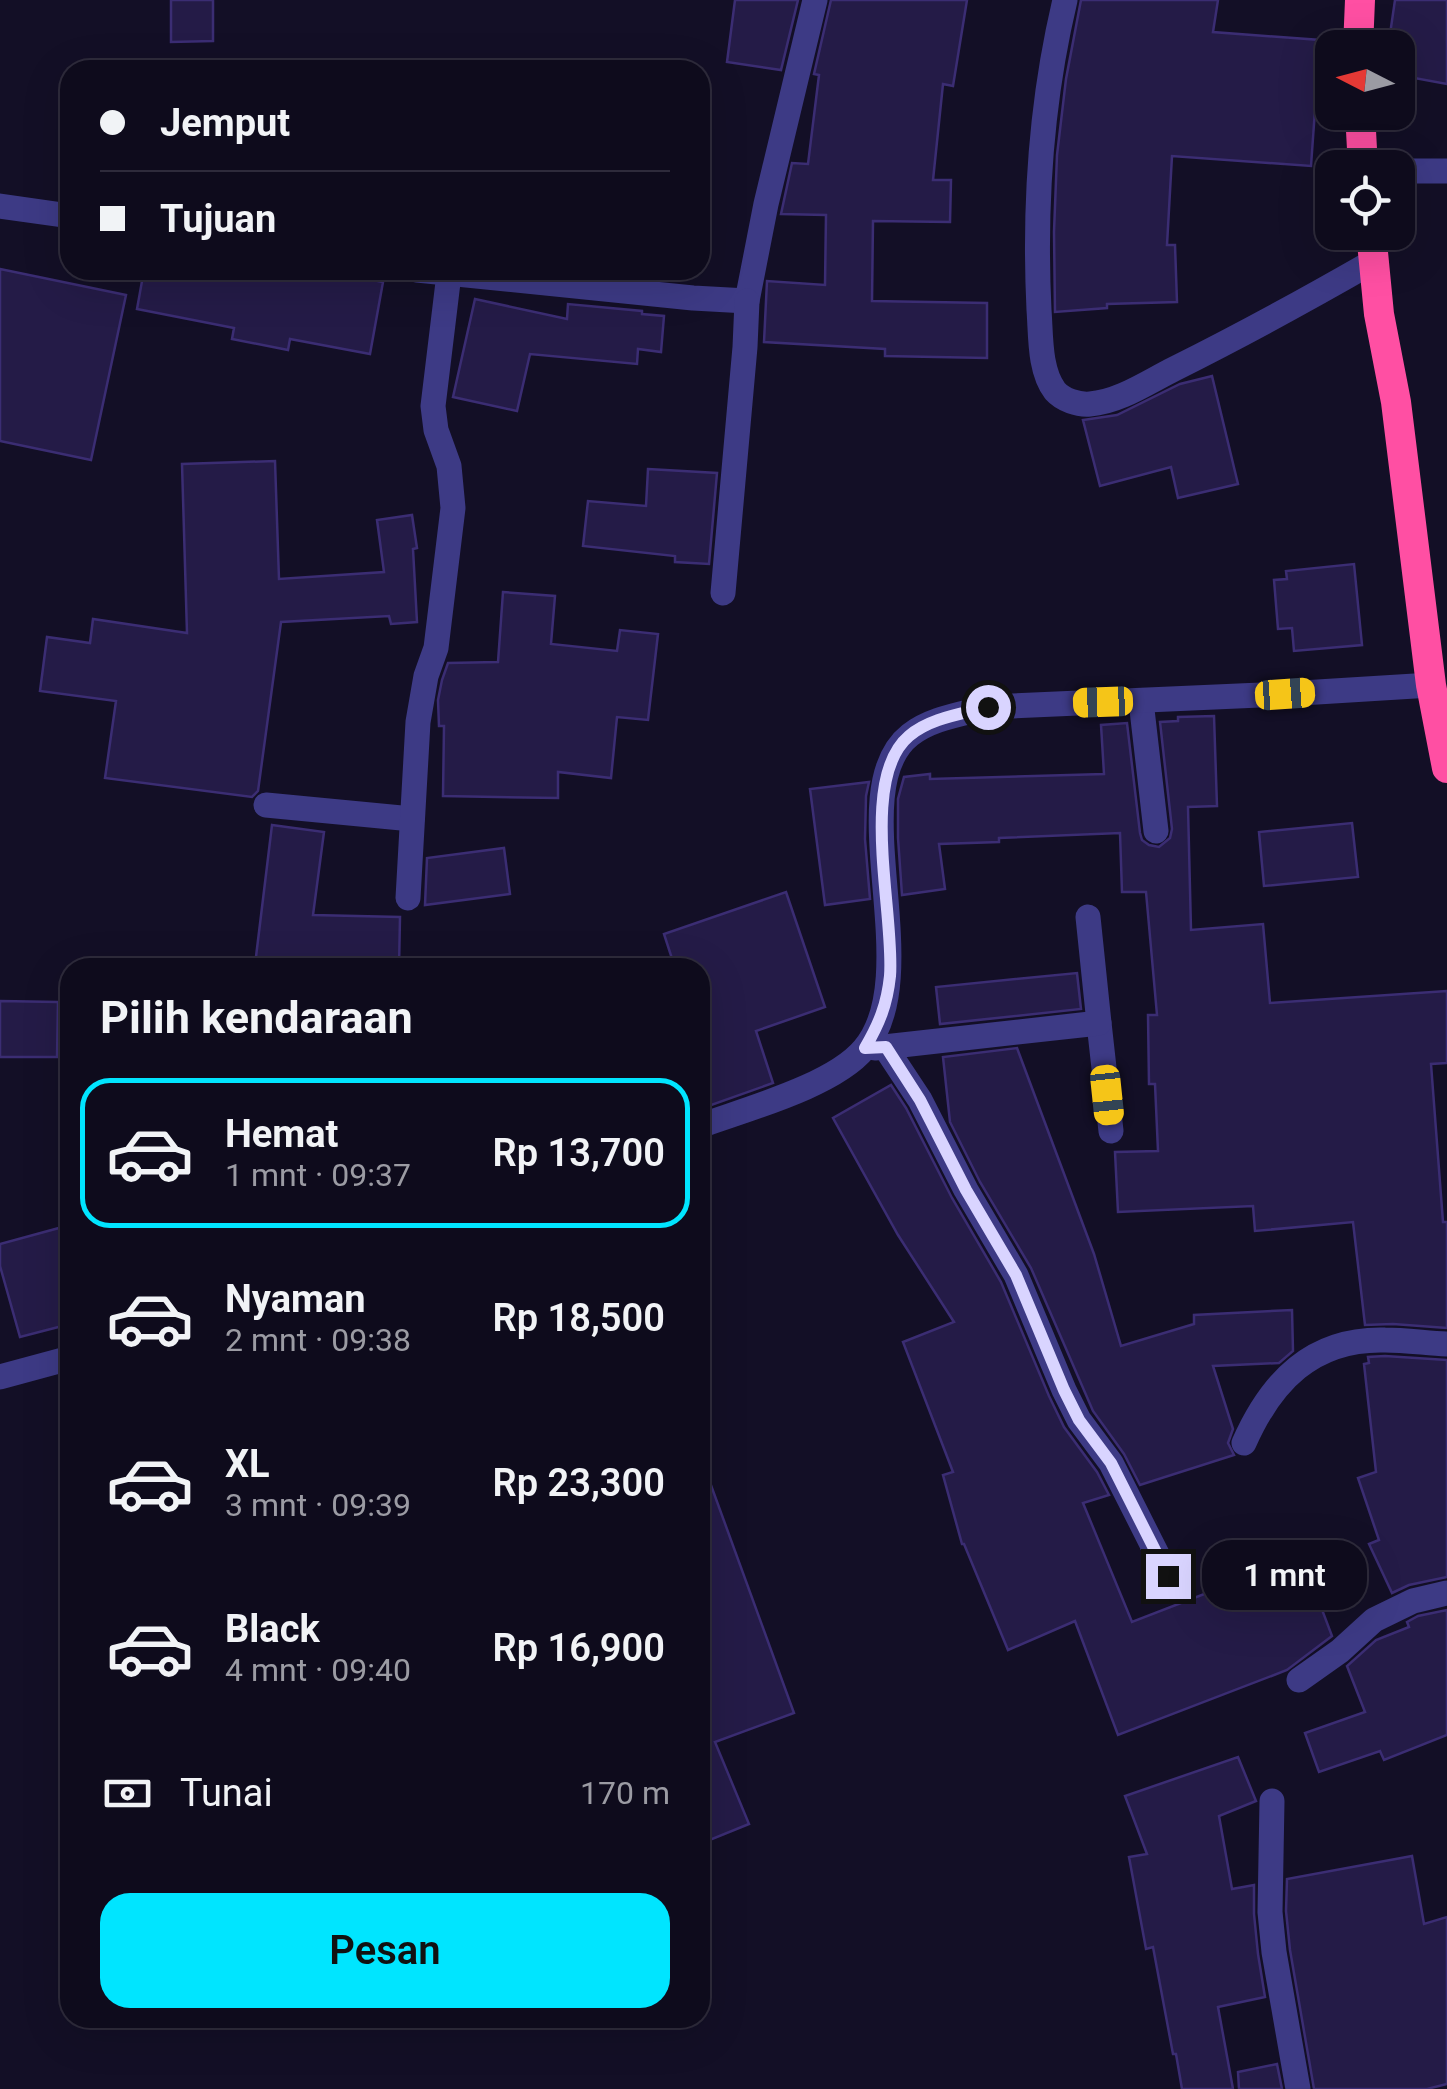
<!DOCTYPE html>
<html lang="id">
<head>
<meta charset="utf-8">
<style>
  :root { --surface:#0e0b1c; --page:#1c1929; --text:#f1f3f6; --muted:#9b9ba3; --line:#2e2b3b; --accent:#00e5ff }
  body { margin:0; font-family:Roboto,sans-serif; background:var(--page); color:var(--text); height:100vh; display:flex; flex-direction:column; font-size:38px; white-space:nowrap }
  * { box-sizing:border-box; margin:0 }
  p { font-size:32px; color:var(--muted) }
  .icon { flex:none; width:55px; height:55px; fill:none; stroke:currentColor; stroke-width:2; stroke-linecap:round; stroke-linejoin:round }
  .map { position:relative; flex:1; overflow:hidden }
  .side { position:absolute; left:60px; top:958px; width:650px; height:1070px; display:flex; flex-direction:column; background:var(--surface); border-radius:30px; box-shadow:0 10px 40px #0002,0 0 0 2px var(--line) }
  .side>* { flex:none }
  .hud { position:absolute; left:60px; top:60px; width:650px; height:220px; border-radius:30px; box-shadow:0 10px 40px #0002,0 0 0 2px var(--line); display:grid; align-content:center; height:220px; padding:0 40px; background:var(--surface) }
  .needle { width:65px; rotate:276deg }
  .tools { position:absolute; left:1315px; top:30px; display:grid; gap:20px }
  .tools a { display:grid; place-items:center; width:100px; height:100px; border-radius:20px; background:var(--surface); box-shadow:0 10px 40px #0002,0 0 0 2px var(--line); font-size:50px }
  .end { position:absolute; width:45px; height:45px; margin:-22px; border:12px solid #d9d4ff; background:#111; box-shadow:0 0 0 5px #111 }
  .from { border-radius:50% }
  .bubble { position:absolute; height:70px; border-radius:30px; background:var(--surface); box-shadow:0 10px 40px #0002,0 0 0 2px var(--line); font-size:32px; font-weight:600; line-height:70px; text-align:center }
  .car { position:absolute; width:30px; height:60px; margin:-30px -15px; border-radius:12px; box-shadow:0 0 8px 2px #0007; background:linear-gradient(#f5c518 24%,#345 0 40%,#f5c518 0 76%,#345 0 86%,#f5c518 0) }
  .hud b { display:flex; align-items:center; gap:35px; height:95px; font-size:38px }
  .hud b+b { border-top:2px solid var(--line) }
  .hud i { width:25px; height:25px; background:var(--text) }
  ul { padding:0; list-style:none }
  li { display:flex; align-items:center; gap:30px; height:150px; margin:0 20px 15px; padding:0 20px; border:5px solid transparent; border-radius:30px }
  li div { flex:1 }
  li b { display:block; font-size:38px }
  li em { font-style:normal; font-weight:600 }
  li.selected { border-color:var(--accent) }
  li>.icon { width:90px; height:90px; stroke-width:1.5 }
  h2 { padding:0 40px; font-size:45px; line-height:120px }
  .pay { display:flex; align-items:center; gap:25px; height:110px; padding:0 40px; font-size:38px }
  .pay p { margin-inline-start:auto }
  .primary-button { display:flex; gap:20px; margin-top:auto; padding:20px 40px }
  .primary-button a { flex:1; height:115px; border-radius:30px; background:var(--accent); color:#111; font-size:40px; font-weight:600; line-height:115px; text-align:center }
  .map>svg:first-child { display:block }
  .building { fill:#241b47; stroke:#3b2d73; stroke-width:2.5 }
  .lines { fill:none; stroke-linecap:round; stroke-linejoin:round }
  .minor { stroke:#3d3a85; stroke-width:25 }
  .highway { stroke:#ff4fa3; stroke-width:30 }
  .route { stroke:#d9d4ff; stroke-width:12 }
</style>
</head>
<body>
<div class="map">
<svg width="1447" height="2089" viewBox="0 0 1447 2089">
  <rect width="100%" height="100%" fill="#130f26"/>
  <g class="building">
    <polygon points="171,0 213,0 213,41 171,42"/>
    <polygon points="735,0 798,0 781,70 727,62"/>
    <polygon points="831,0 967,0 953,86 943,84 933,180 951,180 950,222 873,221 872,301 987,303 987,358 885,356 885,349 764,342 767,281 825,285 826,215 781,214 792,163 808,164 819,75 814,74"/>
    <polygon points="1081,0 1218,0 1213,32 1320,40 1311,166 1172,156 1167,245 1175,245 1177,302 1107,304 1107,308 1055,312 1054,232 1057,155 1066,79"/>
    <polygon points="1395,0 1447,0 1447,84 1398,75 1398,48 1388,48"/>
    <polygon points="0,269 126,295 91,460 0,441"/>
    <polygon points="144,270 321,270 383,282 370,354 290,339 288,350 232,339 234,328 137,309"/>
    <polygon points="475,299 567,319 568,304 642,311 642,314 664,316 661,352 638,349 637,364 530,354 517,411 453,397"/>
    <polygon points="1212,376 1238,484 1178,498 1171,467 1100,486 1083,420 1117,415 1180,384"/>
    <polygon points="275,461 279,579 384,572 377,520 412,515 417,548 413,549 417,622 391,624 389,616 281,622 258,791 252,797 105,778 116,701 40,691 47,637 90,643 93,619 187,633 182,464"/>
    <polygon points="648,469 717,473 709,564 675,562 675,556 583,546 588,501 646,506"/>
    <polygon points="1354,564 1362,645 1294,651 1292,628 1278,629 1274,580 1287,579 1286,571"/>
    <polygon points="503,592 555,596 551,644 617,651 620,630 658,634 648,720 617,717 611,778 558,772 558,798 443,796 444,726 439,726 438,700 442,680 448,663 498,662"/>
    <polygon points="1214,716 1217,806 1188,807 1191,930 1263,924 1270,1003 1447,991 1447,1063 1431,1064 1443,1222 1447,1222 1447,1328 1393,1324 1365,1325 1353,1222 1255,1231 1253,1206 1118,1212 1115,1152 1158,1151 1155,1084 1149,1084 1148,1015 1157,1015 1146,892 1122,892 1120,833 999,838 999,842 939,844 945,889 902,895 898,838 898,799 904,777 930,774 930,779 1104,774 1101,725 1127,723 1140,833 1142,840 1149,845 1159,847 1170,838 1172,829 1160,722 1178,721 1178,717"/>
    <polygon points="869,782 866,796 865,839 870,899 825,905 810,789"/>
    <polygon points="1352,823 1358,877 1264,886 1259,832"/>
    <polygon points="272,825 324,832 313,915 400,917 399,968 276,968 255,965"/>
    <polygon points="504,848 510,894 425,905 427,858"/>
    <polygon points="786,892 825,1007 756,1031 773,1083 700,1109 700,968 675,968 664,934"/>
    <polygon points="1077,973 1081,1009 940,1024 936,987"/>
    <polygon points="0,1001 58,1002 57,1057 0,1057"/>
    <polygon points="1017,1048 1094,1254 1121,1346 1194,1324 1194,1315 1292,1310 1293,1351 1279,1363 1213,1366 1233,1429 1228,1443 1234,1455 1140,1485 1124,1454 1093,1411 1031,1268 980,1182 950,1122 943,1057"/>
    <polygon points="891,1085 906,1108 952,1198 1001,1282 1049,1396 1064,1427 1097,1472 1109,1495 1083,1503 1132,1622 1264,1571 1273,1598 1312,1583 1332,1636 1287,1670 1118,1735 1075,1621 1008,1650 964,1544 962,1544 943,1475 953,1472 903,1342 954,1322 898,1235 833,1118"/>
    <polygon points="70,1225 70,1324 20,1337 0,1266 0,1244"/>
    <polygon points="1385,1356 1447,1360 1447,1577 1409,1585 1392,1593 1369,1544 1379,1540 1358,1478 1376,1472 1364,1364 1369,1363 1368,1357"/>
    <polygon points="704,1466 794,1713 715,1742 749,1824 700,1844 700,1467"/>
    <polygon points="1447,1610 1447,1735 1384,1760 1380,1751 1319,1772 1305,1733 1365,1712 1347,1666 1376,1640 1409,1627 1407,1622 1418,1616"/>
    <polygon points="1238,1757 1256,1801 1219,1816 1232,1889 1254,1885 1254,1914 1258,1954 1265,1997 1218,2007 1233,2089 1182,2089 1176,2054 1173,2054 1153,1947 1146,1949 1129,1857 1147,1854 1125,1796"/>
    <polygon points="1412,1856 1424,1924 1447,1917 1447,2084 1427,2089 1314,2089 1290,1950 1286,1911 1287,1879"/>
    <polygon points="1277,2064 1282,2089 1239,2089 1238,2072"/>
  </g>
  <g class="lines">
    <g class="minor">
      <path d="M 1065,0 C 1041,101 1034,206 1039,310 C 1041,335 1039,370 1055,391 C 1063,400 1078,405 1090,404 C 1119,402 1148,382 1174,369 C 1242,335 1308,299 1374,261"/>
      <polyline points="1398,171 1447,171"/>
      <polyline points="0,206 70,216"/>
      <polyline points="417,270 693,298 747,301 766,204 815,0"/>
      <polyline points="723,593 745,347 747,301"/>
      <polyline points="1141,701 1156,831"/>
      <polyline points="266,805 412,819"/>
      <polyline points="408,898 418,722 426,676 436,648 453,508 449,466 436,430 433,406 449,274"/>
      <polyline points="1099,1023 1111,1131"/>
      <polyline points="885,1047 920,1100 966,1190 1016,1275 1064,1390 1079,1420 1111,1463 1168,1576"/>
      <polyline points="875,1048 1099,1023 1088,917"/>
      <path d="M 700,1126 C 746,1109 833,1086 864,1049 C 928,974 840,790 910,735 C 931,718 963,714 988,707 L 1285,694 L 1431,685"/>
      <polyline points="0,1377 70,1358"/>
      <path d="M 1244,1443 C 1271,1382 1312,1338 1385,1340 C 1405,1340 1426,1343 1447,1344"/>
      <polyline points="1299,1680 1340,1651 1374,1620 1413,1601 1447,1593"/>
      <polyline points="1272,1801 1270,1912 1274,1952 1298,2089"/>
    </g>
    <g class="highway">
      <polyline points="1358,48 1360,0"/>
      <polyline points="1360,112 1363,168"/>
      <polyline points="1371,232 1379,314 1396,402 1431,685 1447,768"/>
    </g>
  </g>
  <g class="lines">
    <path class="route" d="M 988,707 C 962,714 930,718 909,736 C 858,779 895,915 890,976 C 887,1005 879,1024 865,1048 L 886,1047 L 920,1100 L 966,1190 L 1016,1275 L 1064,1390 L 1079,1420 L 1111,1463 L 1168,1576"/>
  </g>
</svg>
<div class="tools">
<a><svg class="needle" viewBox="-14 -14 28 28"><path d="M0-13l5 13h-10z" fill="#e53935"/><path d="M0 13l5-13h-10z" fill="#9b9ba3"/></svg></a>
<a><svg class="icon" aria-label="locate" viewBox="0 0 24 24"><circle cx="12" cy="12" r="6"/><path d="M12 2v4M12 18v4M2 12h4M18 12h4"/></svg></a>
</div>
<i class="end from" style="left:988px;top:707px"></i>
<i class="end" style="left:1168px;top:1576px"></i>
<div class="bubble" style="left:1202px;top:1540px;width:165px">1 mnt</div>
<i class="car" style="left:1285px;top:694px;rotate:86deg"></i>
<i class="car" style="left:1103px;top:702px;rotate:268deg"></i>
<i class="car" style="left:1107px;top:1095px;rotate:174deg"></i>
<div class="hud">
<b><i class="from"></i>Jemput</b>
<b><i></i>Tujuan</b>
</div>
<section class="side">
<h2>Pilih kendaraan</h2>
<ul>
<li class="selected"><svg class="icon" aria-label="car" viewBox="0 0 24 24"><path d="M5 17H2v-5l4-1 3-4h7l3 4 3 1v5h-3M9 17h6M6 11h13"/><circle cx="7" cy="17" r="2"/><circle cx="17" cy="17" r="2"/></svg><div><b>Hemat</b><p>1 mnt · 09:37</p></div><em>Rp 13,700</em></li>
<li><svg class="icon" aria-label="car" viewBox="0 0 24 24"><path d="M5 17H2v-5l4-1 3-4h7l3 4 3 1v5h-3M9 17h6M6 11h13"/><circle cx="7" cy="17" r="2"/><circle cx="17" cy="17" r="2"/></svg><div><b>Nyaman</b><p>2 mnt · 09:38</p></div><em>Rp 18,500</em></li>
<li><svg class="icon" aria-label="car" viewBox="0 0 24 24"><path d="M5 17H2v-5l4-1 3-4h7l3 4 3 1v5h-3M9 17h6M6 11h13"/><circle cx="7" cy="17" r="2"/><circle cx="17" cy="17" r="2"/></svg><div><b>XL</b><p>3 mnt · 09:39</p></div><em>Rp 23,300</em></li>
<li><svg class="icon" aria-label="car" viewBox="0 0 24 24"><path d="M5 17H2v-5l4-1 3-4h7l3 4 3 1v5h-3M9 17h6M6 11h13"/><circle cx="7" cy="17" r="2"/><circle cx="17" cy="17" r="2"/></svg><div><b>Black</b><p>4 mnt · 09:40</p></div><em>Rp 16,900</em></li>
</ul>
<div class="pay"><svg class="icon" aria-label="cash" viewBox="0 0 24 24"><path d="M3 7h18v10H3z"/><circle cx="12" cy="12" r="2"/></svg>Tunai<p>170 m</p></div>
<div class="primary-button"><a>Pesan</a></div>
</section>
</div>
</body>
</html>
